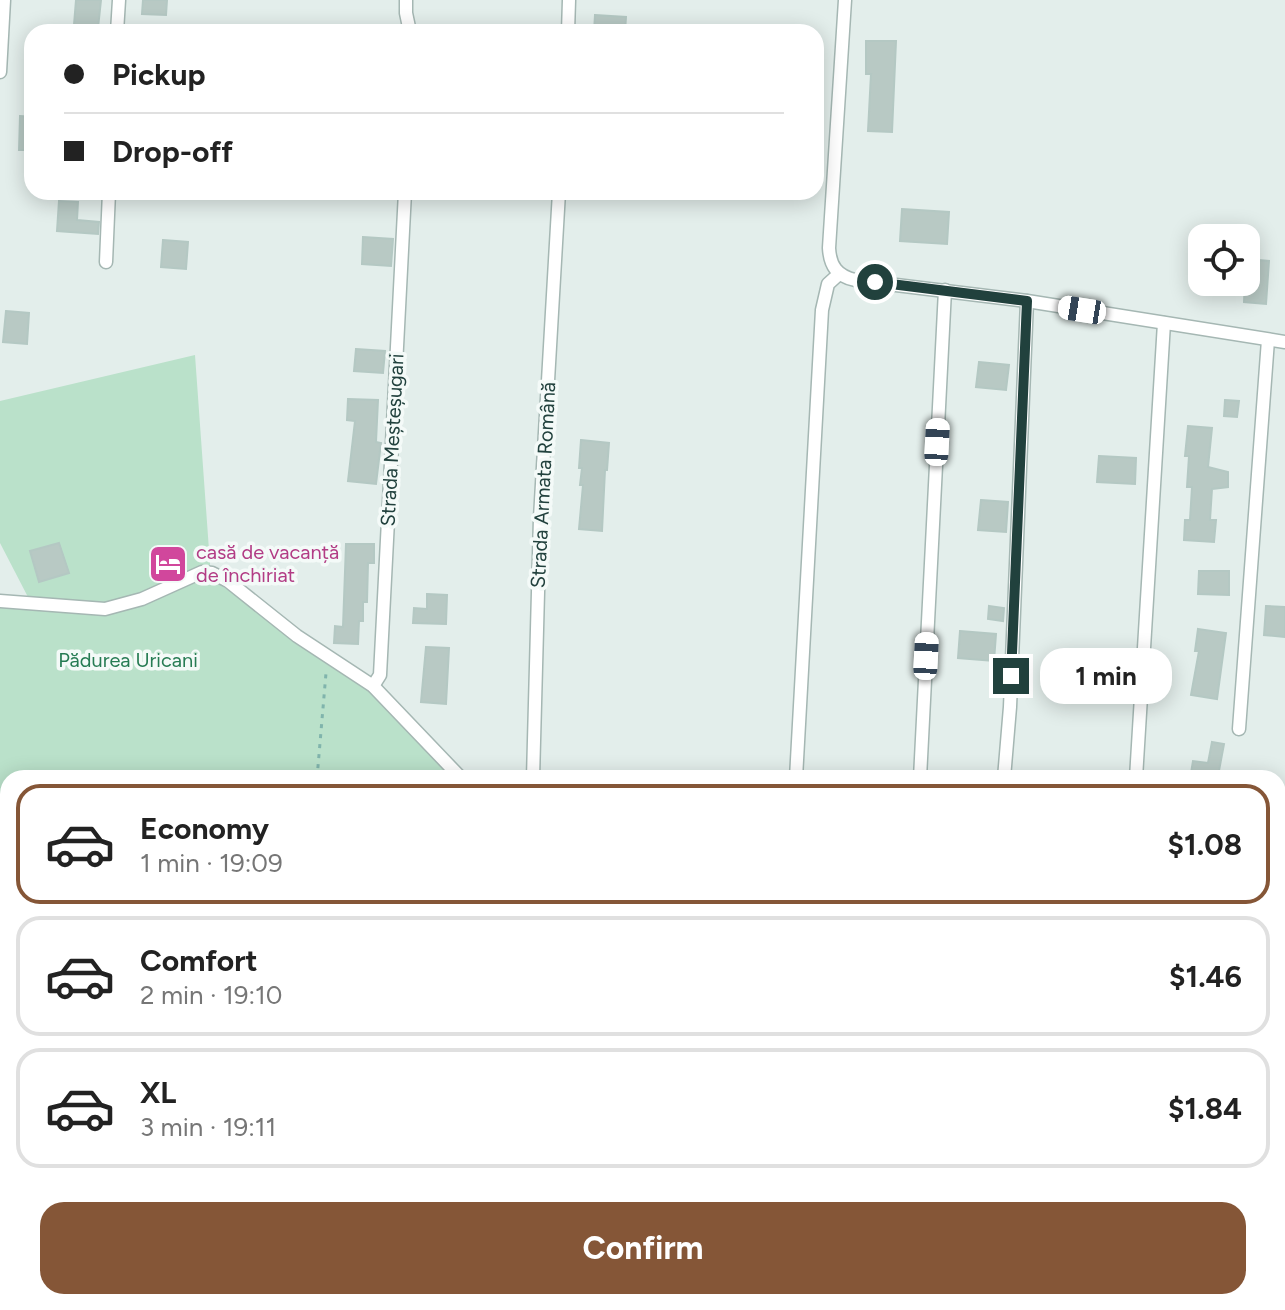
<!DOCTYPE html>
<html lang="en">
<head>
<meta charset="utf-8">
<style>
  :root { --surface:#fff; --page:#f2f2f2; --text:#222; --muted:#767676; --line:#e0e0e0; --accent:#855637 }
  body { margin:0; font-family:Figtree,sans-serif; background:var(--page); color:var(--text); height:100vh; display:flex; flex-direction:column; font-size:30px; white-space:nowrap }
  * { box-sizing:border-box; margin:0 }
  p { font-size:26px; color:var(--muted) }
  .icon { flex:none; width:44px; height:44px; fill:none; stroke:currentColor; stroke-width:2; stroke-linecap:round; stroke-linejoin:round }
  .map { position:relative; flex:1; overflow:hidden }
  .details { position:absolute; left:0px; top:770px; width:1286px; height:540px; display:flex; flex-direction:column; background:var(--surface); border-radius:24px 24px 0 0; box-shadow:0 4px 20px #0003 }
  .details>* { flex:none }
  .banner { position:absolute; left:24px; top:24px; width:800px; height:176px; border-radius:24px; box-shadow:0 4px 20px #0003; display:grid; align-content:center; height:176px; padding:0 40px; background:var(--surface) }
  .buttons { position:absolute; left:1188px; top:224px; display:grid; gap:16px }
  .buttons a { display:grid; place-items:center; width:72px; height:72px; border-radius:16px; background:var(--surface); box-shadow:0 4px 20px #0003; font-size:40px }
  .end { position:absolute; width:36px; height:36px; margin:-18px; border:10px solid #21413d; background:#fff; box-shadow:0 0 0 4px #fff }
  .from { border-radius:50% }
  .bubble { position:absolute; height:56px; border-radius:24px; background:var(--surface); box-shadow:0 4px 20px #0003; font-size:26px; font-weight:700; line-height:56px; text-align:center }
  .car { position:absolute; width:24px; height:48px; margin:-24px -12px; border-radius:10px; box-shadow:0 0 6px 2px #0007; background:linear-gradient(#fff 24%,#345 0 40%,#fff 0 76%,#345 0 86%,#fff 0) }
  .banner b { display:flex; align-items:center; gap:28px; height:76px; font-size:30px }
  .banner b+b { border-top:2px solid var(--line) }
  .banner i { width:20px; height:20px; background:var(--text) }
  ul { padding:14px 0 0; list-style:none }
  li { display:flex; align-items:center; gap:24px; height:120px; margin:0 16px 12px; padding:0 24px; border:4px solid var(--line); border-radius:24px }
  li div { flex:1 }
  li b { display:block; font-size:30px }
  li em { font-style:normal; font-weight:700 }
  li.active { border-color:var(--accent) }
  li>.icon { width:72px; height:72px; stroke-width:1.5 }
  .cta { display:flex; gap:16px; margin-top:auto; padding:16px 40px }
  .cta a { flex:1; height:92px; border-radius:24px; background:var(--accent); color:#fff; font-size:32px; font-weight:700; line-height:92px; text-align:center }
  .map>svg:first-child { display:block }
  .green { fill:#bae1ca }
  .building { fill:#b8c9c4; stroke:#b4c8c3; stroke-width:2 }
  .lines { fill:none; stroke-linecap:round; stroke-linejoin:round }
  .minor-casing { stroke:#a5b7b3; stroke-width:15 }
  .path { stroke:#80b4ac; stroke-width:3; stroke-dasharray:4 6; stroke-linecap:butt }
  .minor { stroke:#fff; stroke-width:12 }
  .route { stroke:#21413d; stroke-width:10 }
  .labels { text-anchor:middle; stroke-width:7; stroke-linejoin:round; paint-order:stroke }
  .street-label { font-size:20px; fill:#21413d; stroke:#f4faf8 }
  .hotel-label { font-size:20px; fill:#b23c85; stroke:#f4faf8; text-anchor:start }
  .park-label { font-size:20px; fill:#277c54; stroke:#f4faf8 }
</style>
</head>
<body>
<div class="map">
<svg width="1285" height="1310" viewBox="0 0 1285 1310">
  <rect width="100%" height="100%" fill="#e3eeeb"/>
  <polygon class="green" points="195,355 211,578 364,686 454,778 8,778 8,1302 1243,1302 1252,1310 0,1310 0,605 29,599 0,543 0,401"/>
  <g class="building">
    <polygon points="76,0 101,0 98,28 74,25"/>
    <polygon points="143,0 167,0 166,15 142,14"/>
    <polygon points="595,15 626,17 625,32 594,32"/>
    <polygon points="866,41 896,41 892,132 868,131 871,74 866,74"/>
    <polygon points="20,116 32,117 32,150 19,150"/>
    <polygon points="59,201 78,202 77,220 99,222 98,234 57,231"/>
    <polygon points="902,209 949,212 947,244 900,241"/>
    <polygon points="363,237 393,239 391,266 362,264"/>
    <polygon points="163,240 188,242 186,269 161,267"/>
    <polygon points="1246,259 1269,261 1266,304 1244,302"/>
    <polygon points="6,311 29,313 27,344 3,342"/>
    <polygon points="356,349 385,351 383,373 354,371"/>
    <polygon points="979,362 1009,365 1006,390 976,387"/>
    <polygon points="348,399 378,400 376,442 381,443 376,484 348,481 355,421 347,420"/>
    <polygon points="1225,400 1239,401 1237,417 1224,416"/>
    <polygon points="1188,426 1212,428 1208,467 1228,472 1228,487 1212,489 1210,520 1216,520 1214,542 1184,540 1185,520 1190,520 1192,487 1187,487 1189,456 1185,456"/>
    <polygon points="581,440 609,443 607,470 605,470 602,531 579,529 583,485 580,485 582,468 579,468"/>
    <polygon points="1099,456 1136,458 1135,484 1097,482"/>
    <polygon points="981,500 1008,502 1006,532 978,530"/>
    <polygon points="59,543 69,573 39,582 30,551"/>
    <polygon points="346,544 374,544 374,563 368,563 367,602 363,602 363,621 359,621 358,644 334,643 335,626 343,627"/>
    <polygon points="1199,571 1229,571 1229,595 1198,594"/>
    <polygon points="427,594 447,595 446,624 413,623 414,608 427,609"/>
    <polygon points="989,606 1004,608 1003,621 988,619"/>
    <polygon points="1266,606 1285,607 1285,637 1264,635"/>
    <polygon points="1198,629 1226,633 1217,699 1191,695 1199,651 1195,651"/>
    <polygon points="960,631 996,634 994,661 958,658"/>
    <polygon points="426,647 449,648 446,704 421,702"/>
    <polygon points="1212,742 1224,744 1218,776 1191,773 1193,761 1208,763"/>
  </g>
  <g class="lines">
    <defs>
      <g id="minor">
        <polyline points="406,0 406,13 410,32"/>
        <path d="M 845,0 L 829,248 C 830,266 837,276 855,280 L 1027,301 L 1285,342"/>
        <polyline points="117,32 119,0"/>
        <polyline points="568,32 569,0"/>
        <polyline points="0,72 4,0"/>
        <polyline points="106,262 109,192"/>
        <polyline points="0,601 105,609 142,599 202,572 212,573 228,581 297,636 373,686 461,778"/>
        <polyline points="373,686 380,675 405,192"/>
        <polyline points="1239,729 1268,340"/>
        <polyline points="533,778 540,518 559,192"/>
        <polyline points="796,778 822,310 828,284 839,274"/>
        <polyline points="920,778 945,290"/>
        <polyline points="1004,778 1010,707 1027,301"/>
        <polyline points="1136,778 1164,323"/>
        <polyline points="1266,1302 1274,1310"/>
      </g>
    </defs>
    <use href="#minor" class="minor-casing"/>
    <g class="path">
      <polyline points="317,778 326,673"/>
      <polyline points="0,912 8,927"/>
      <polyline points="0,985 8,982"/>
      <polyline points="0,1090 8,1093"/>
      <polyline points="1278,1184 1285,1185"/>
      <polyline points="0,1240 8,1247"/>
      <polyline points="50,1302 57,1310"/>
      <polyline points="204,1302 207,1310"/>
      <polyline points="413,1302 414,1310"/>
      <polyline points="894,1302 899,1310"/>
      <polyline points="513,1310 515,1302"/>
      <polyline points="696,1310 700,1302"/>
    </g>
    <use href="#minor" class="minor"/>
  </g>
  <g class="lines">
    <polyline class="route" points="875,282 1027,301 1011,676"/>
  </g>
  <defs>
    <symbol id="hotel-square" viewBox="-11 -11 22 22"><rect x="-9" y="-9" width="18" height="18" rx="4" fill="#d1479c" stroke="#f4faf8"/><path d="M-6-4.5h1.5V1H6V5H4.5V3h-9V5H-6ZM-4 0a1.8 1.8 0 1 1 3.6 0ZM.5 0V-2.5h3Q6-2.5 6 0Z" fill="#fff"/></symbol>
  </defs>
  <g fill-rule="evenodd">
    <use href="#hotel-square" x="146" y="542" width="44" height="44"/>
  </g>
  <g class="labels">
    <g class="street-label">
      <text transform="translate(392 440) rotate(-87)" y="7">Strada Meșteșugari</text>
      <text transform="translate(543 485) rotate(-87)" y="7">Strada Armata Română</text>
    </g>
    <g class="hotel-label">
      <text x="196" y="559">casă de vacanță<tspan x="196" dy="23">de închiriat</tspan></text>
    </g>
    <g class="park-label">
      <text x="128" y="667">Pădurea Uricani</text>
    </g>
  </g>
</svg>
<div class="buttons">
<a><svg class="icon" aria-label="locate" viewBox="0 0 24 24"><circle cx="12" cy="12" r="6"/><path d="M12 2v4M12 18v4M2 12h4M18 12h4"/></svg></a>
</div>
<i class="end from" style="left:875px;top:282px"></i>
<i class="end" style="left:1011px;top:676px"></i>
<div class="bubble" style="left:1040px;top:648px;width:132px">1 min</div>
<i class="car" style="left:1082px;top:310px;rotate:279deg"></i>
<i class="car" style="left:937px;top:442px;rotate:3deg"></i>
<i class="car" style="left:926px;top:656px;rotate:3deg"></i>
<div class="banner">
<b><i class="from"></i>Pickup</b>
<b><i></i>Drop-off</b>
</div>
<section class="details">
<ul>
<li class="active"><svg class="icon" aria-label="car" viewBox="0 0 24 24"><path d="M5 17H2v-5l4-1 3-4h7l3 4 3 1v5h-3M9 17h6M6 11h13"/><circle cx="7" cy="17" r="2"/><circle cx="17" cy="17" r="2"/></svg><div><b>Economy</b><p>1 min · 19:09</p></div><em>$1.08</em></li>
<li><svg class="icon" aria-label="car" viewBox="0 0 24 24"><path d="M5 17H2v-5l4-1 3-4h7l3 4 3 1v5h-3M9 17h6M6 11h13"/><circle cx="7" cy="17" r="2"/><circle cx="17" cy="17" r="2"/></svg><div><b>Comfort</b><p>2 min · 19:10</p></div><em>$1.46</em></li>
<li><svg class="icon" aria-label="car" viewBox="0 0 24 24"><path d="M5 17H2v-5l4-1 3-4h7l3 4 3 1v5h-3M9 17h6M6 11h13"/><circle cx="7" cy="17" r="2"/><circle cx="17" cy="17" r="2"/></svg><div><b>XL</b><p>3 min · 19:11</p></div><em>$1.84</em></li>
</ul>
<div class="cta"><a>Confirm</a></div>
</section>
</div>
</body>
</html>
